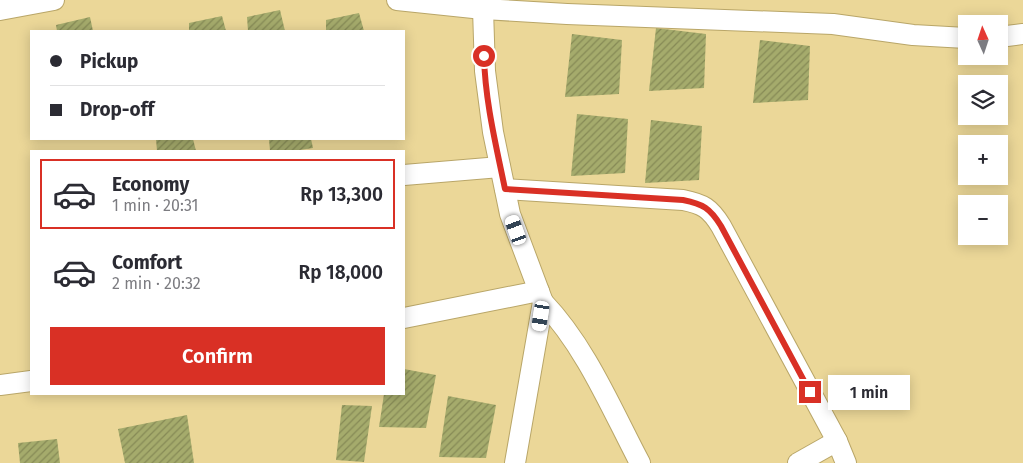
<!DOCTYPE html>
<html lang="en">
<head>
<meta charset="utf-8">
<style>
  :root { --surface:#fff; --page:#f2f2f3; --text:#2b2b33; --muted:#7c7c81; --line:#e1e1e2; --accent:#d93025 }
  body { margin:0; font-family:"Fira Sans",sans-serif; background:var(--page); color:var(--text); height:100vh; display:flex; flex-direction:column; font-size:19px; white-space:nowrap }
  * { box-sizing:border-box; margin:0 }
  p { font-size:16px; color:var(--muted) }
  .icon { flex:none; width:28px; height:28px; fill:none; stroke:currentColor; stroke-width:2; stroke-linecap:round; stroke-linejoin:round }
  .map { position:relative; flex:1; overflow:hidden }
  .drawer { position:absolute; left:30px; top:150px; width:375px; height:245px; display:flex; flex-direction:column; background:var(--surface); border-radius:0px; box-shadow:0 2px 12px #0003 }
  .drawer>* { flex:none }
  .guide { position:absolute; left:30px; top:30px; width:375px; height:110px; border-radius:0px; box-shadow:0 2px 12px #0003; display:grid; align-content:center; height:110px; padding:0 20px; background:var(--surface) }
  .needle { width:32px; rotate:357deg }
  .controls { position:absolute; left:958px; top:15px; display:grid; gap:10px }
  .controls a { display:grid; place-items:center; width:50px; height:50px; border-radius:0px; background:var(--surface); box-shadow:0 2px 12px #0003; font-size:25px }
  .end { position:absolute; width:22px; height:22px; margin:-11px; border:6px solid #d93025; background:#fff; box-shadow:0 0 0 2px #fff }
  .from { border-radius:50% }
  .bubble { position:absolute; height:35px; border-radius:0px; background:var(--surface); box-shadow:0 2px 12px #0003; font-size:16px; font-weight:600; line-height:35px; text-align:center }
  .car { position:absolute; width:15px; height:30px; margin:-15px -8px; border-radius:6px; box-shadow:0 0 4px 1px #0007; background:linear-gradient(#fff 24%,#345 0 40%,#fff 0 76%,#345 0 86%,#fff 0) }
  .guide b { display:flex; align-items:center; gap:18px; height:48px; font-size:19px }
  .guide b+b { border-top:1px solid var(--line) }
  .guide i { width:12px; height:12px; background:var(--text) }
  ul { padding:9px 0 0; list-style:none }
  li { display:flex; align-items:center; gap:15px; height:70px; margin:0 10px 8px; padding:0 10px; border:2px solid transparent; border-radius:0px }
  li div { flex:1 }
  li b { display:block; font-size:19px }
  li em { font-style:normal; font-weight:600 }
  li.current { border-color:var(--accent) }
  li>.icon { width:45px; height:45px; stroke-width:1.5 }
  .action { display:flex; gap:10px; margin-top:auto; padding:10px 20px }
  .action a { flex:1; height:58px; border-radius:0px; background:var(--accent); color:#fff; font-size:20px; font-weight:600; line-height:58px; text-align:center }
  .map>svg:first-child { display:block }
  .building { fill:url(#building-hatch) }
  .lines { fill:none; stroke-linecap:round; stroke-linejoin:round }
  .street-casing { stroke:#b9a668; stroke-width:22 }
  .street { stroke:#fff; stroke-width:20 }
  .route { stroke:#d93025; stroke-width:6 }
</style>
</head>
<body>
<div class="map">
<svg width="1023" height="463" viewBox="0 0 1023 463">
  <defs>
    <pattern id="building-hatch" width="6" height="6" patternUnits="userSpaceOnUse" patternTransform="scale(1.25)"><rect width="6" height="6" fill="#a5ab6c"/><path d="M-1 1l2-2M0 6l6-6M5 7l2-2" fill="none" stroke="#868a56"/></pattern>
  </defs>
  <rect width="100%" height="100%" fill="#ebd798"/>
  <g class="building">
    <polygon points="280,10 285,31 248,31 247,17"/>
    <polygon points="359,13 364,31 326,31 326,20"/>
    <polygon points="222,16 226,31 189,31 189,23"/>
    <polygon points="90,17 93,31 57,31 56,25"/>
    <polygon points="656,28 706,34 704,88 649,91"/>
    <polygon points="572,34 622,40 619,94 565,97"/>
    <polygon points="760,40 810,46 808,100 753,103"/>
    <polygon points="577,114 628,119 625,173 571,176"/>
    <polygon points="651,120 702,126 699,180 645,183"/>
    <polygon points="156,139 193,139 196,151 157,151"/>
    <polygon points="269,139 311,139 313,148 293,151 270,151"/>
    <polygon points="404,369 436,375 426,428 379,427 384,394 404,394"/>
    <polygon points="448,396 496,405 486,458 439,457"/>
    <polygon points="342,405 372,406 364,462 336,460"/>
    <polygon points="187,415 194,463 125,463 118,429"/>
    <polygon points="57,439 60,463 20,463 18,443"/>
  </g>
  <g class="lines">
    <defs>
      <g id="street">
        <polyline points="397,0 483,9 567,14 833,24 913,35 966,38"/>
        <polyline points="483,9 485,71 493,132 510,214 543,302 515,463"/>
        <polyline points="0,10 54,0"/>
        <polyline points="999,37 1023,34"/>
        <polyline points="404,175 500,167"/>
        <path d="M 505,189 L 683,200 C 703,204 710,208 721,226 L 837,441 L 846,463"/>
        <path d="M 543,302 C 586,347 611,408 640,463"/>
        <polyline points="404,318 539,291"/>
        <polyline points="0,385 31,381"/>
        <polyline points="798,463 837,441"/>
      </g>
    </defs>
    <use href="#street" class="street-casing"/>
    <use href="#street" class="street"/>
  </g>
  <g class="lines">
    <path class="route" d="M 484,56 C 485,101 496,145 505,189 L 683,200 C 703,204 710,208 721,226 L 810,392"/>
  </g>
</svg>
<div class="controls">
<a><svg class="needle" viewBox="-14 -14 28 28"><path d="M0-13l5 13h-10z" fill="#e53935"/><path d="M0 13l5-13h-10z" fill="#7c7c81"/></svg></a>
<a><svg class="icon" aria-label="layers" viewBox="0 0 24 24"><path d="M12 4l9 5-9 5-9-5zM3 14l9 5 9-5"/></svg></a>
<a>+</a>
<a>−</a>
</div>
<i class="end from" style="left:484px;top:56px"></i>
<i class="end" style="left:810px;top:392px"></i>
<div class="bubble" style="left:828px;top:375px;width:82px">1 min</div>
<i class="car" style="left:516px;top:230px;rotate:340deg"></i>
<i class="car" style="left:541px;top:316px;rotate:189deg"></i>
<div class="guide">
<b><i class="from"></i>Pickup</b>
<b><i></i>Drop-off</b>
</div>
<section class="drawer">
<ul>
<li class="current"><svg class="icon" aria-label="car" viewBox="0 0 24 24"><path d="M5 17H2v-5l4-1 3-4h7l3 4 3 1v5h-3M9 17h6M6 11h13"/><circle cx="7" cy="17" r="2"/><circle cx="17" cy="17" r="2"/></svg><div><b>Economy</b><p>1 min · 20:31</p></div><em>Rp 13,300</em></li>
<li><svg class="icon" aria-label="car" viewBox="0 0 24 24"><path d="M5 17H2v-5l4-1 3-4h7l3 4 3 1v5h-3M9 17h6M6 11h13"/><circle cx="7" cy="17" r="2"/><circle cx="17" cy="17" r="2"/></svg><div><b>Comfort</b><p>2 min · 20:32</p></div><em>Rp 18,000</em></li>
</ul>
<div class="action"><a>Confirm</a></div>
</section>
</div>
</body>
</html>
